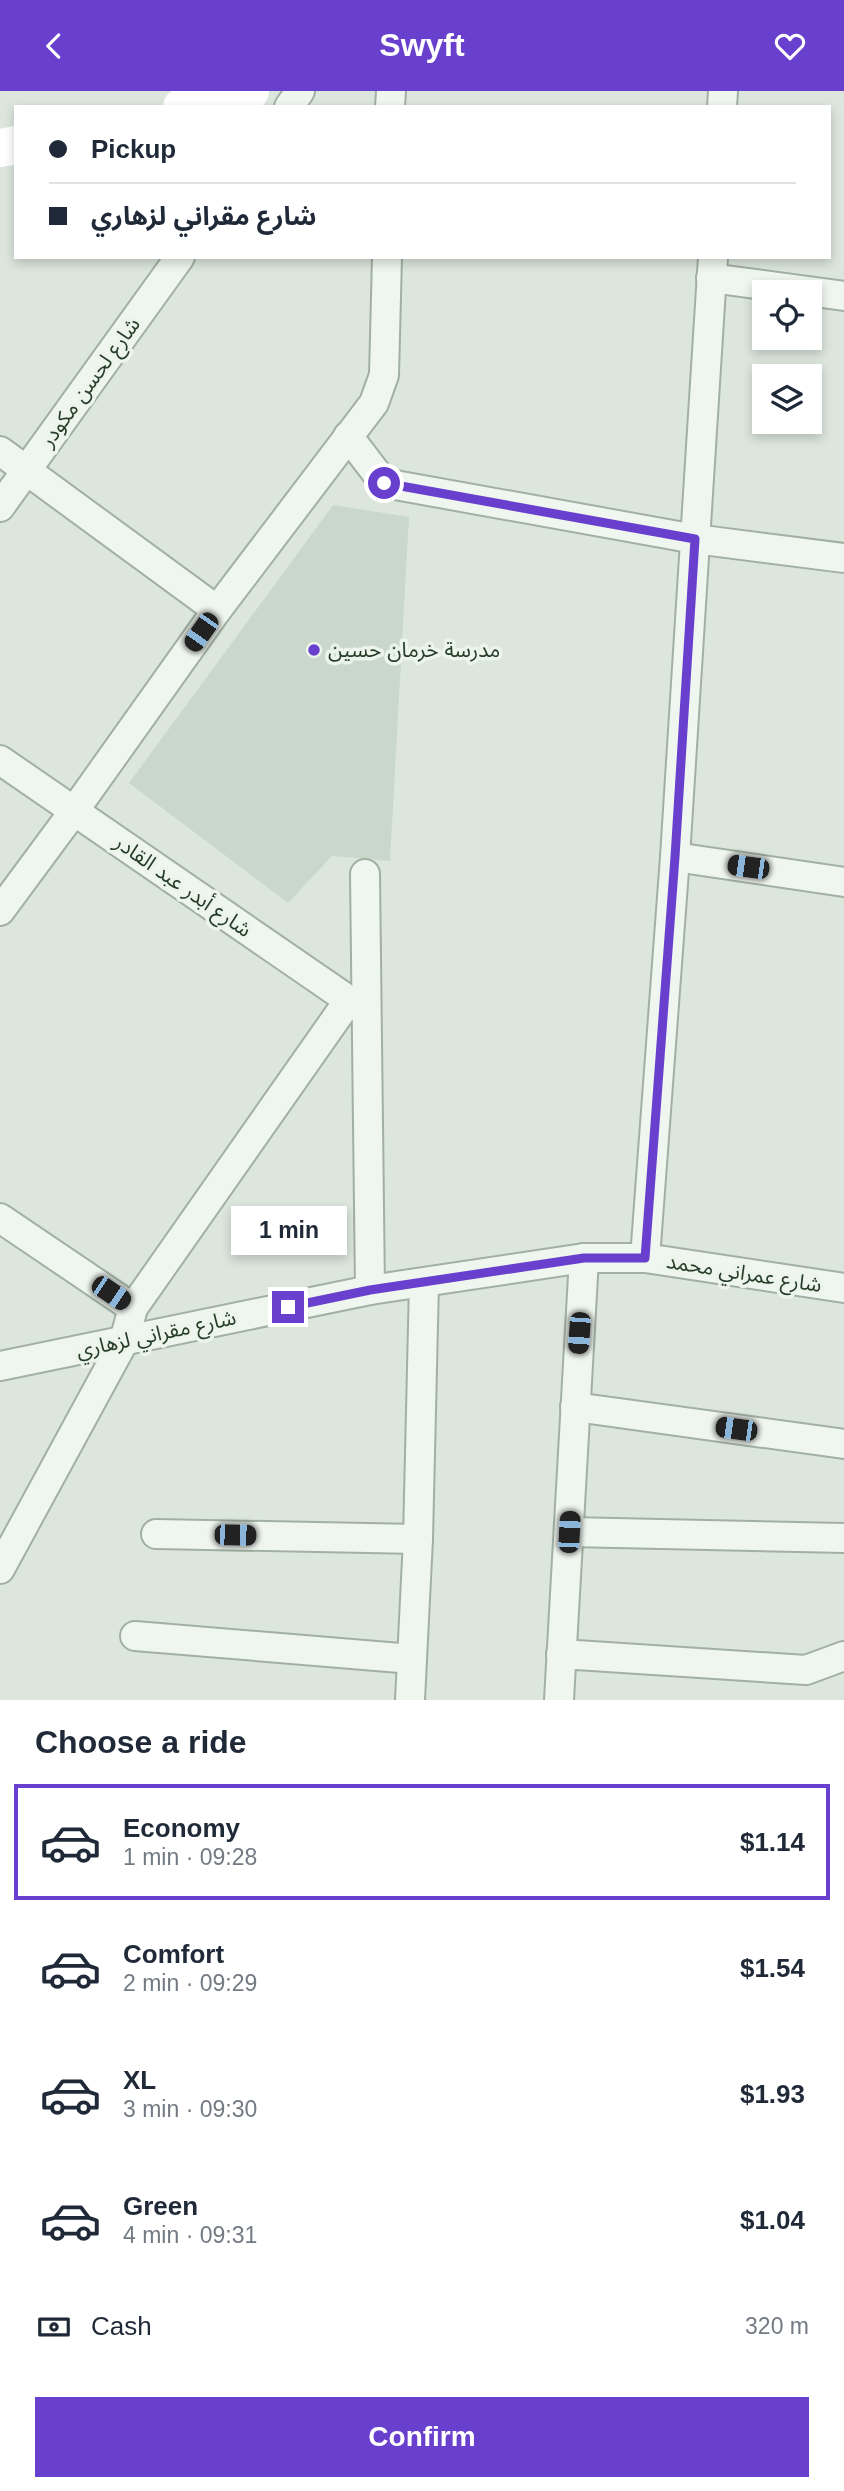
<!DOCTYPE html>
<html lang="en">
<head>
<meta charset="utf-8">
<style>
  :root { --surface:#fff; --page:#f2f2f3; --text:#1f2937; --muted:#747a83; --line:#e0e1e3; --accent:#6840cd }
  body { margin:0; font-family:Helvetica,"Noto Sans Arabic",sans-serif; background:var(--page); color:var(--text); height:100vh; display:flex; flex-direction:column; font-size:26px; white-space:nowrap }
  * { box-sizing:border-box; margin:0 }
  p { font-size:23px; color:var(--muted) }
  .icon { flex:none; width:38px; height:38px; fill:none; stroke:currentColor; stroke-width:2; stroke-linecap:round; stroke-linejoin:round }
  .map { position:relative; height:1609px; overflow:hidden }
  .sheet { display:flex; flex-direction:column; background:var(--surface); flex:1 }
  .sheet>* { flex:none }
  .guide { position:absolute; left:14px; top:14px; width:817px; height:154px; border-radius:0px; box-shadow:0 4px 10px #0003; display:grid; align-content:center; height:154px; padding:0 35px; background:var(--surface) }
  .fabs { position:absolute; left:752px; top:189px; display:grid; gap:14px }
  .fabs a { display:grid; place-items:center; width:70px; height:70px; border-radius:0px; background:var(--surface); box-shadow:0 4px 10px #0003; font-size:35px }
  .end { position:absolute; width:32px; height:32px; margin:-16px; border:9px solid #6840cd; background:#fff; box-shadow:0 0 0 4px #fff }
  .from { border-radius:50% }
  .bubble { position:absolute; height:49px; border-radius:0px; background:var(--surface); box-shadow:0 4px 10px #0003; font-size:23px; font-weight:600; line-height:49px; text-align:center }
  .car { position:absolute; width:21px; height:42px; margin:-21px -10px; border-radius:9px; box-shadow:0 0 5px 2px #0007; background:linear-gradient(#222 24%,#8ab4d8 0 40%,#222 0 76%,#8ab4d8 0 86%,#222 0) }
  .guide b { display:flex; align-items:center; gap:24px; height:66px; font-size:26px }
  .guide b+b { border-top:2px solid var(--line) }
  .guide i { width:18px; height:18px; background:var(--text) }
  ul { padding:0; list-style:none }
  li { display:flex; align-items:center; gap:21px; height:116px; margin:0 14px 10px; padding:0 21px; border:4px solid transparent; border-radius:0px }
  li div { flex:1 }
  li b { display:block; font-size:26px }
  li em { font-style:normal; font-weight:600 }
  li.current { border-color:var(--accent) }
  li>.icon { width:63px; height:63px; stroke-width:1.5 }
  h2 { padding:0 35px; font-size:32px; line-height:84px }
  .pay { display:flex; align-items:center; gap:18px; height:77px; padding:0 35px; font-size:26px }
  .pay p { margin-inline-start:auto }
  .cta { display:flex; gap:14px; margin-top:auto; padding:14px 35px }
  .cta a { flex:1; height:80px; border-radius:0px; background:var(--accent); color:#fff; font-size:28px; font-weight:600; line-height:80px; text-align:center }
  header { display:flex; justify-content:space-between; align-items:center; height:91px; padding:0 35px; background:var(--accent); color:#fff; font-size:32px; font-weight:600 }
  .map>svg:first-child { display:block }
  .built { fill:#cad8cb }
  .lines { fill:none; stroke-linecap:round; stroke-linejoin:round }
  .street-casing { stroke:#a2b0a3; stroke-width:32 }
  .street { stroke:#eff5ef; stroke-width:28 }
  .secondary { stroke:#fff; stroke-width:38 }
  .route { stroke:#6840cd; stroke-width:9 }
  .poi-dot { fill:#6840cd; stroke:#ecf4ec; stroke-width:2.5 }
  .labels { text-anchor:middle; stroke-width:7; stroke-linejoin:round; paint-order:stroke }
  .street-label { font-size:21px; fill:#263d28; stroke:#ecf4ec }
  .poi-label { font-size:21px; fill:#263d28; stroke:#ecf4ec; text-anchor:start }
</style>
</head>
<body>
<header><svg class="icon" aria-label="back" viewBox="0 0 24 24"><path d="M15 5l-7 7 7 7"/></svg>Swyft<svg class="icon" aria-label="heart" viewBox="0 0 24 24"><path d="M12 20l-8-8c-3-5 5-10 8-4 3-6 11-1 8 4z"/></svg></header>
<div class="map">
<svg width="844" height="1609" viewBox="0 0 844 1609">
  <rect width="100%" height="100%" fill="#dce6dd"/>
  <polygon class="built" points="333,414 409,426 390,770 332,765 288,812 129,692"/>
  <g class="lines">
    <defs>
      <g id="street">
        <polyline points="289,16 300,0"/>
        <polyline points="390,16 391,0"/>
        <polyline points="722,16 723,0"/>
        <polyline points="711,187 844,205"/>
        <polyline points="348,345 384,392 695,448 844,467"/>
        <polyline points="0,360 217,519"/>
        <polyline points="0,416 180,166"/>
        <polyline points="0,669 366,921"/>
        <polyline points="675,766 844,791"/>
        <polyline points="365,783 370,1199"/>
        <polyline points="0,820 74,720 217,519 374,312 384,284 387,166"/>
        <polyline points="0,1127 133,1217"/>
        <polyline points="645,1167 675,766 713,166"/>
        <polyline points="0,1275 370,1199 584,1167 645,1167 844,1197"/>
        <polyline points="575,1316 844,1353"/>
        <polyline points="569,1441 844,1447"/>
        <polyline points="156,1443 418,1448"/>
        <polyline points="0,1478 124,1250 133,1217 349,909"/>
        <polyline points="135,1545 412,1568"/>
        <polyline points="561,1563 806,1579 844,1565"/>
        <polyline points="410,1609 418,1448 424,1192"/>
        <polyline points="559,1609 584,1167"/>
      </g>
    </defs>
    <use href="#street" class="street-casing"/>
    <use href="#street" class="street"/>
    <g class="secondary">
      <polyline points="182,16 250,0"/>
      <polyline points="0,57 16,54"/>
    </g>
  </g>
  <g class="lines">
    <polyline class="route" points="288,1216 370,1199 584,1167 645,1167 675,766 695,448 384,392"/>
  </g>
  <circle class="poi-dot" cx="314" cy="559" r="7"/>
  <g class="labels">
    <g class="street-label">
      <text transform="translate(90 291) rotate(-54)" y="7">شارع لحسن مكودر</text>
      <text transform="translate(183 795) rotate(35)" y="7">شارع أبدر عبد القادر</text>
      <text transform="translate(744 1182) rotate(9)" y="7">شارع عمراني محمد</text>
      <text transform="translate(156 1243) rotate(-12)" y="7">شارع مقراني لزهاري</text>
    </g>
    <g class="poi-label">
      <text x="328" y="566">مدرسة خرمان حسين</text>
    </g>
  </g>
</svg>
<div class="fabs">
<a><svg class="icon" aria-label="locate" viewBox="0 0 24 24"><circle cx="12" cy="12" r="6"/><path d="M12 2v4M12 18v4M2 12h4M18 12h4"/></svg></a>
<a><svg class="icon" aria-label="layers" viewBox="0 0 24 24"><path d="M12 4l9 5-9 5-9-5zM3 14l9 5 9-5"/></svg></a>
</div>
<i class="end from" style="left:384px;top:392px"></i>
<i class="end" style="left:288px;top:1216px"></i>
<div class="bubble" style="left:231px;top:1115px;width:116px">1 min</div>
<i class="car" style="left:201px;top:541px;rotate:215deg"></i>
<i class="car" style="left:748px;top:776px;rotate:278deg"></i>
<i class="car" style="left:111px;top:1202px;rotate:124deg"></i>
<i class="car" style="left:579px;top:1242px;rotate:184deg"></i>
<i class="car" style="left:736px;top:1338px;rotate:278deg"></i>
<i class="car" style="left:569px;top:1441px;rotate:3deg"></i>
<i class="car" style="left:235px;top:1444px;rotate:91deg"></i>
<div class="guide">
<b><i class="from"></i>Pickup</b>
<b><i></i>شارع مقراني لزهاري</b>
</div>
</div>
<section class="sheet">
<h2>Choose a ride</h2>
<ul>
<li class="current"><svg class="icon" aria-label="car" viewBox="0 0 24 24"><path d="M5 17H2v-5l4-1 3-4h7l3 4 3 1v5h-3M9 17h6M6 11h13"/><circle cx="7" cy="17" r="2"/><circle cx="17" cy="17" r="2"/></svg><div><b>Economy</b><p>1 min · 09:28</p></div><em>$1.14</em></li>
<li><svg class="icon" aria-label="car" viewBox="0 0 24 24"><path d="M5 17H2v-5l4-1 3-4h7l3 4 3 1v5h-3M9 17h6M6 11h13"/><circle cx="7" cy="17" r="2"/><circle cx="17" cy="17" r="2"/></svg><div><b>Comfort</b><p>2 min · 09:29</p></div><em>$1.54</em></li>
<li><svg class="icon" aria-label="car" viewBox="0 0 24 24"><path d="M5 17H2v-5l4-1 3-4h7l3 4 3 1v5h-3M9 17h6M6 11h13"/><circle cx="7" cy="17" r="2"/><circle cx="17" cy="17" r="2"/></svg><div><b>XL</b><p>3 min · 09:30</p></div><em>$1.93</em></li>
<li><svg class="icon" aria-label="car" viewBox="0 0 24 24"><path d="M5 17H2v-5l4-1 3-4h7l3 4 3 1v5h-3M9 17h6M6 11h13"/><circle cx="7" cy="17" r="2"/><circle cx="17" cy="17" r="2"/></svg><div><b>Green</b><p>4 min · 09:31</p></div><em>$1.04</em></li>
</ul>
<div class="pay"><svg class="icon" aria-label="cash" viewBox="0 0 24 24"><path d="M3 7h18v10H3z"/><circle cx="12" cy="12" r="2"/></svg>Cash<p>320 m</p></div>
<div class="cta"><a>Confirm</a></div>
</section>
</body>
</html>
